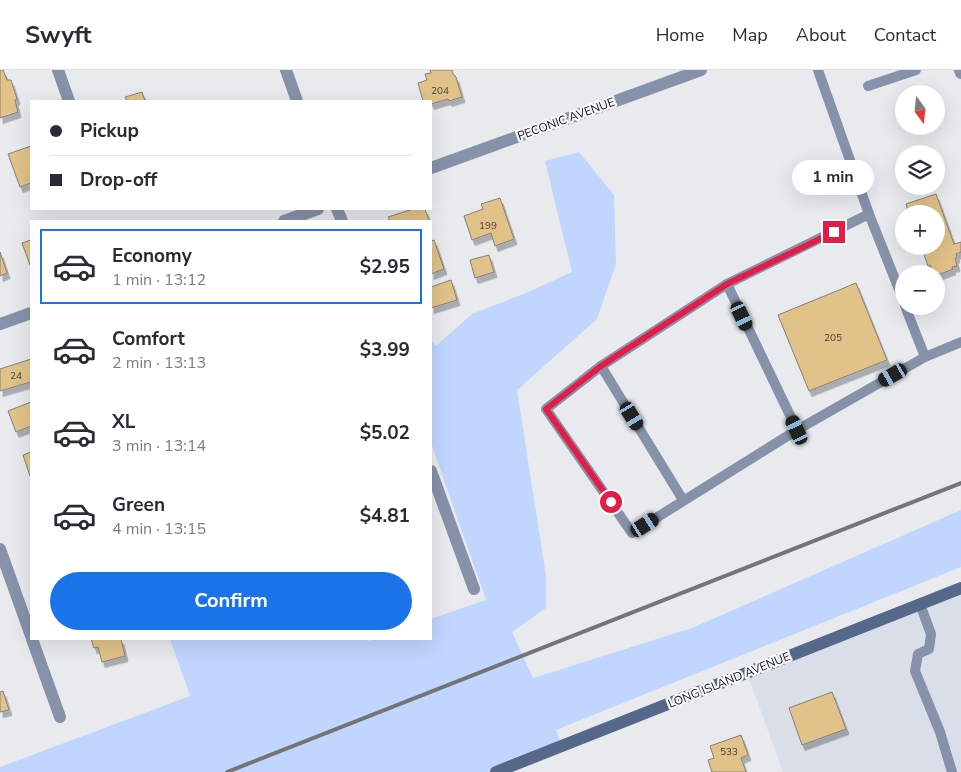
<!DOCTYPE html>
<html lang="en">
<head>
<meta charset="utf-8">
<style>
  :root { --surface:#fff; --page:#f7f7f7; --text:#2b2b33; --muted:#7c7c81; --line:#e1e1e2; --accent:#1a73e8 }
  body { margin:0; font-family:"Nunito Sans",sans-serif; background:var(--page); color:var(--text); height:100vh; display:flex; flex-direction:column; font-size:19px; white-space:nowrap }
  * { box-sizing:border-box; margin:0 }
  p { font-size:16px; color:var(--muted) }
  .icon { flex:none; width:28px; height:28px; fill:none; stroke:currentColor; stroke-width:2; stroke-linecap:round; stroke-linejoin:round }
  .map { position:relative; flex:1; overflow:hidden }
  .sheet { position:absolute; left:30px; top:150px; width:402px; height:420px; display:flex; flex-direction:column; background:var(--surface); border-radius:0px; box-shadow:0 5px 20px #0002 }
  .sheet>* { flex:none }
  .hud { position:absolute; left:30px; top:30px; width:402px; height:110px; border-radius:0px; box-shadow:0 5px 20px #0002; display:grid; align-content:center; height:110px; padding:0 20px; background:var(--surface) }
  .needle { width:32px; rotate:165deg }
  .fabs { position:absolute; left:895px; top:15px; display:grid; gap:10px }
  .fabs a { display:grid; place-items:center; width:50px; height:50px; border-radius:50%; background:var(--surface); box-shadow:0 5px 20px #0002; font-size:25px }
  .end { position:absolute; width:22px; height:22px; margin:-11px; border:6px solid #e11d48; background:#fff; box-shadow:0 0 0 2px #fff }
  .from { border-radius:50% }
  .bubble { position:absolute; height:35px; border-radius:18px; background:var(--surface); box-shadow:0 5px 20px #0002; font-size:16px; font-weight:700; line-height:35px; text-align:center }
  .car { position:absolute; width:15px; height:30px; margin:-15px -8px; border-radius:6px; box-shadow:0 0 4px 1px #0007; background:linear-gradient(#222 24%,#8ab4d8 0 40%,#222 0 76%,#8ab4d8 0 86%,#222 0) }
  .hud b { display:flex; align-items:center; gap:18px; height:48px; font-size:19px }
  .hud b+b { border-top:1px solid var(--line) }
  .hud i { width:12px; height:12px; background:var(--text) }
  ul { padding:9px 0 0; list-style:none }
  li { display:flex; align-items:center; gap:15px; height:75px; margin:0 10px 8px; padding:0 10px; border:2px solid transparent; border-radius:0px }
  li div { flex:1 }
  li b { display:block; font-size:19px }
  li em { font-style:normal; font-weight:700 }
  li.active { border-color:var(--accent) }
  li>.icon { width:45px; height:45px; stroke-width:1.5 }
  .action { display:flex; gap:10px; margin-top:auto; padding:10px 20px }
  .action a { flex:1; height:58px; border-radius:30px; background:var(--accent); color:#fff; font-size:20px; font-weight:700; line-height:58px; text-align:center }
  header { display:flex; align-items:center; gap:30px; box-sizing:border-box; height:70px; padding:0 25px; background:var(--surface); border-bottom:1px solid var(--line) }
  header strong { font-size:24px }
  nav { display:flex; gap:28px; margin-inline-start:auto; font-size:18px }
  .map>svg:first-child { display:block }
  .built { fill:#d9dee8 }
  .green { fill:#c0d6ff }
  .building { fill:#e1c288; stroke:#82807d; filter:url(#shadow) }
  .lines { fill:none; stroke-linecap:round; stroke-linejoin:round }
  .lane { stroke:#8692aa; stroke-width:10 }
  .street { stroke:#8692aa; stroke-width:12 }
  .secondary { stroke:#566889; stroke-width:12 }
  .rail { stroke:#747477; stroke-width:4 }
  .route { stroke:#e11d48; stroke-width:6 }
  .labels { text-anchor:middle; stroke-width:4.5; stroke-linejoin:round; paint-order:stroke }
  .number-label { font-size:10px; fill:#484033 }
  .street-label { font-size:12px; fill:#151517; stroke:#f6f8fb }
</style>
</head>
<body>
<header>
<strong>Swyft</strong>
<nav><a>Home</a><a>Map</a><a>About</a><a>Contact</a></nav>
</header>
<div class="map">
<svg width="961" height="702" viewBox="0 0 961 702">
  <defs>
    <filter id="shadow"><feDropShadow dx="3" dy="5.5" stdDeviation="0" flood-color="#0004"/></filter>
  </defs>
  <rect width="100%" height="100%" fill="#e9eaee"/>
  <polygon class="built" points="961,518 961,702 783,702 747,603"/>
  <polygon class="green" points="579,82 614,125 616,194 597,249 517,320 546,506 546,538 512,562 533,608 692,558 961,440 961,497 556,660 562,676 496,702 0,702 0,697 190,626 170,569 367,569 368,571 375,569 431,569 431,549 486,530 431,373 431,269 436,276 472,244 526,223 572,202 545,91"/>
  <g class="building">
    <polygon points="0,0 3,0 7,10 11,10 17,29 15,30 18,42 0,48"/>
    <polygon points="430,0 452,0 453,4 456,7 462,27 449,31 448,29 431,34 431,31 423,31 418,13 427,10 425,4 431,3"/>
    <polygon points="142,22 145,31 127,31 125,27"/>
    <polygon points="31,76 31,113 20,117 8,84"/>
    <polygon points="936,124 954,174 961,172 961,182 956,184 957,187 955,188 957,196 952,197 953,199 938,205 937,203 933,204 930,195 928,196 921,176 936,176 936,144 909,144 906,134"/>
    <polygon points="500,128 514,169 495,176 491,163 472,170 464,146 483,139 481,134"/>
    <polygon points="413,139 425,139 429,151 390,151 388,147"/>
    <polygon points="31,170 31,195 30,195 22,173"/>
    <polygon points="434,170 444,199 431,204 431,171"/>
    <polygon points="0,182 7,203 0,206"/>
    <polygon points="489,185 494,202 475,208 470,190"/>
    <polygon points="451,210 457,230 431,238 431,217"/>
    <polygon points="856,213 887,290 809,321 778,245"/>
    <polygon points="31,289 31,312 0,321 0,299"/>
    <polygon points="31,332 31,356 16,362 8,341"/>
    <polygon points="31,382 31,409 23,385"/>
    <polygon points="91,569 121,569 125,586 102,592 98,577 94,578"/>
    <polygon points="3,621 9,640 0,642 0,622"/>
    <polygon points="832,622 846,659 802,675 789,638"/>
    <polygon points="741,665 748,685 741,688 746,702 712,702 708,690 714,688 710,676"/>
  </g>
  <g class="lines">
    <g class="lane">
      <polyline points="818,0 869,144 904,232"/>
      <polyline points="868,16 916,0"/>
      <polyline points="869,144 727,214 601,296 546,339 632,463 797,360 925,287 961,272"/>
      <polyline points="727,214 797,360"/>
      <polyline points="905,236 925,287"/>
      <polyline points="601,296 683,430"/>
      <polyline points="920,534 931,564 929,579 918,584 915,601 940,662 952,702"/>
    </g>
    <g class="street">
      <polyline points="58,0 69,31"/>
      <polyline points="286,0 297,31"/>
      <polyline points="960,0 961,3"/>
      <polyline points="431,98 701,0"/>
      <polyline points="337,139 342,151"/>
      <polyline points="284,151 318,139"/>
      <polyline points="0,254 31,243"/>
      <polyline points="431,401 474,519"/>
      <polyline points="0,479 31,566"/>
      <polyline points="32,569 60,647"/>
    </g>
    <polyline class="secondary" points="496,702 961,518"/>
    <polyline class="rail" points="227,702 961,413"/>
  </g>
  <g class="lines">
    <polyline class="route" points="611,432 546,339 601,296 727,214 834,162"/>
  </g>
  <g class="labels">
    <g class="number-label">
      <text x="440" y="24">204</text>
      <text x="488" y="159">199</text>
      <text x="833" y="271">205</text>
      <text x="16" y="309">24</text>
      <text x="729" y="685">533</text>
    </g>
    <g class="street-label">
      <text transform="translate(566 49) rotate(-20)" y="4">PECONIC AVENUE</text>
      <text transform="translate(729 610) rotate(-22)" y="4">LONG ISLAND AVENUE</text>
    </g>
  </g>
</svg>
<div class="fabs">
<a><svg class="needle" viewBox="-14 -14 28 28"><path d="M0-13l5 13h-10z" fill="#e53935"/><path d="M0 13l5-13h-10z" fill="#7c7c81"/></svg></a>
<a><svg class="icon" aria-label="layers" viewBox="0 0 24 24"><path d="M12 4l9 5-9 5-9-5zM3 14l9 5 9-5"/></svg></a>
<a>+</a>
<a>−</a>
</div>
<i class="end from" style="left:611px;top:432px"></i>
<i class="end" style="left:834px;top:162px"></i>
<div class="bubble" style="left:792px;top:90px;width:82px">1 min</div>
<i class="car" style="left:742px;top:246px;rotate:155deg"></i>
<i class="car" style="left:893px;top:305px;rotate:240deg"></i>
<i class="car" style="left:632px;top:346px;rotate:149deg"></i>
<i class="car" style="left:797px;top:360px;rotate:335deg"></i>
<i class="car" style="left:645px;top:455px;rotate:57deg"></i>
<div class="hud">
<b><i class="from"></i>Pickup</b>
<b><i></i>Drop-off</b>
</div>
<section class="sheet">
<ul>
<li class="active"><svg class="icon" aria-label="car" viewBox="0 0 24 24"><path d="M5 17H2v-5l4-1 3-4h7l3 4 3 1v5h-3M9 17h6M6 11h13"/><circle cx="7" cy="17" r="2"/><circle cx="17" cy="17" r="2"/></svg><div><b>Economy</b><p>1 min · 13:12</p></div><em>$2.95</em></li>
<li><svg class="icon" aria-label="car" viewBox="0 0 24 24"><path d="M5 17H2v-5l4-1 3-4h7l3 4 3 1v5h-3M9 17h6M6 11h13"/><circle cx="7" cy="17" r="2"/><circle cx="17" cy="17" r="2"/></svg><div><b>Comfort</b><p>2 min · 13:13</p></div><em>$3.99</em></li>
<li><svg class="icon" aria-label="car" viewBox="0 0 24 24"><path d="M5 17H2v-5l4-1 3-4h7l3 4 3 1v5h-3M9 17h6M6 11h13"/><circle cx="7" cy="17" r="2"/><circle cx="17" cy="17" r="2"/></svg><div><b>XL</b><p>3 min · 13:14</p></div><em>$5.02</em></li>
<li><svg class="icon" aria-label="car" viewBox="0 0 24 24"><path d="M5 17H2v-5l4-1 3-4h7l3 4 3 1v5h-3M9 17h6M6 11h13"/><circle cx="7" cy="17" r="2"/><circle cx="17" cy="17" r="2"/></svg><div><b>Green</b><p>4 min · 13:15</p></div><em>$4.81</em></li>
</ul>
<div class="action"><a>Confirm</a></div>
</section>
</div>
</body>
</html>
